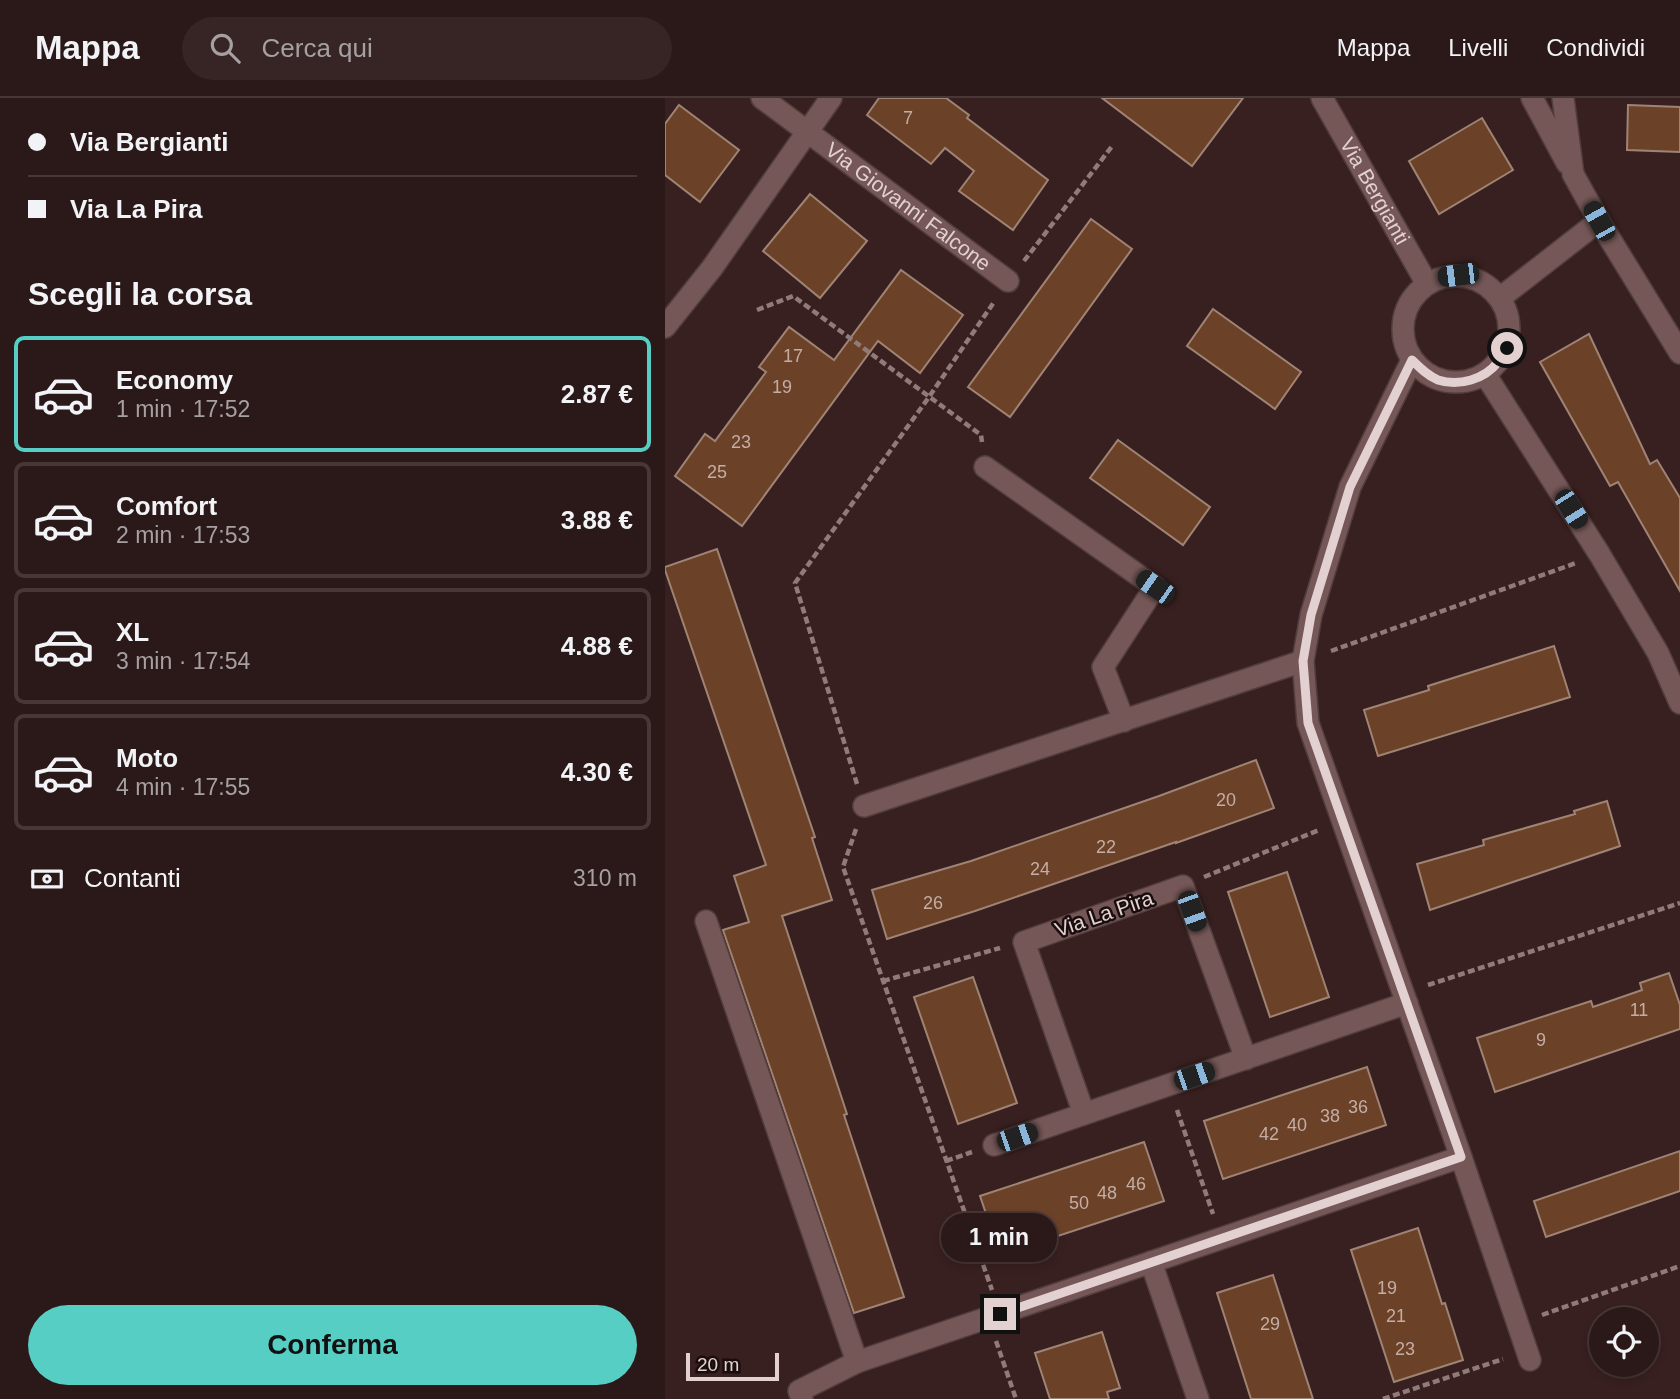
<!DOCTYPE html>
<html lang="it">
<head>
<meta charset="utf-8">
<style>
  :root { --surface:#2b1818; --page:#372525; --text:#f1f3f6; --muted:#a6a0a2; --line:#473737; --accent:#56cec4 }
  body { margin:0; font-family:Helvetica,sans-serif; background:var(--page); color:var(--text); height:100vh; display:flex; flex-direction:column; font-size:26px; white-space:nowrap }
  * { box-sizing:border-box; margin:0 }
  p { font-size:23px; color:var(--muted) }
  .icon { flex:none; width:38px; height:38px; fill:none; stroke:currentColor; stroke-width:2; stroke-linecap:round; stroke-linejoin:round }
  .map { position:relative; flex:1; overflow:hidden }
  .details { display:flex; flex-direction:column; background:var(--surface); width:665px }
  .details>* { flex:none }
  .guide { display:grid; align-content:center; height:154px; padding:0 28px; background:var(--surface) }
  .buttons { position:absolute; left:924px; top:1209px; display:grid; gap:14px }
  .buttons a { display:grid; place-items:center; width:70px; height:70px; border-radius:50%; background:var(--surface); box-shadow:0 4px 10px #0003,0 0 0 2px var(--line); font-size:35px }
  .scale { position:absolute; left:21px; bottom:18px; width:93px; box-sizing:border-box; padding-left:7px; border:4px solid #e2d1d0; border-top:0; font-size:19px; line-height:24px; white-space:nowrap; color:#e2d1d0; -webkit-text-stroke:5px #190d0d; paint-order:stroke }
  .end { position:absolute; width:32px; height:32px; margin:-16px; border:9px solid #e2d1d0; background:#111; box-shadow:0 0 0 4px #111 }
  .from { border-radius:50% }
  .bubble { position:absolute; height:49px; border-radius:24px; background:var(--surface); box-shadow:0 4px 10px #0003,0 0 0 2px var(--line); font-size:23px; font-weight:700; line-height:49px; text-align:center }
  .car { position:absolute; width:21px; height:42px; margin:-21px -10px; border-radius:9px; box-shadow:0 0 5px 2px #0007; background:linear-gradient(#222 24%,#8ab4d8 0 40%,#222 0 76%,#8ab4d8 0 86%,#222 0) }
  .guide b { display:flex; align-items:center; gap:24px; height:66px; font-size:26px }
  .guide b+b { border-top:2px solid var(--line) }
  .guide i { width:18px; height:18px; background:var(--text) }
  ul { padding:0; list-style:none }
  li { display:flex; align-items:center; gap:21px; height:116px; margin:0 14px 10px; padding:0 14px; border:4px solid var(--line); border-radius:10px }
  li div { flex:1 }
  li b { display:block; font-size:26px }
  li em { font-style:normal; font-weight:700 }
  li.on { border-color:var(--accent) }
  li>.icon { width:63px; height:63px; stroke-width:1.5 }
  h2 { padding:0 28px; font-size:32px; line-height:84px }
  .pay { display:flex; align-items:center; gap:18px; height:77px; padding:0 28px; font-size:26px }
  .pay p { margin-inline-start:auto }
  .action { display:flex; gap:14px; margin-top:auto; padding:14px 28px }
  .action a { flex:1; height:80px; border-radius:42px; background:var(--accent); color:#111; font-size:28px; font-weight:700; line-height:80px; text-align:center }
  header { display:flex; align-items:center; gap:42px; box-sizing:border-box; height:98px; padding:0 35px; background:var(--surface); border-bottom:2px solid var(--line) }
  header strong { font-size:33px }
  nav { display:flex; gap:38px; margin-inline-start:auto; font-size:24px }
  .search { width:490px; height:63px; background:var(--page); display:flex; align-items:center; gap:18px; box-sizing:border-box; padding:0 24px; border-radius:38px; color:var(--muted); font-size:26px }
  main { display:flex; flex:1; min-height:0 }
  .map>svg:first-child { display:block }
  .building { fill:#6b4127; stroke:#9f8475; stroke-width:2 }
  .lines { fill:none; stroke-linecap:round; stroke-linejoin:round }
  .minor-casing { stroke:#523d3d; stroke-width:24 }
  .path { stroke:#907b7a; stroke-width:4.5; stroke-dasharray:7 3.5; stroke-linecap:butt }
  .minor { stroke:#755757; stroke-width:21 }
  .route { stroke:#e2d1d0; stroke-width:9 }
  .labels { text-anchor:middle; stroke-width:5; stroke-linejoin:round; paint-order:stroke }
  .number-label { font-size:18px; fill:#c4ada6 }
  .street-label { font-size:21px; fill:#e2d1d0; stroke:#190d0d }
</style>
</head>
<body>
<header>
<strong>Mappa</strong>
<div class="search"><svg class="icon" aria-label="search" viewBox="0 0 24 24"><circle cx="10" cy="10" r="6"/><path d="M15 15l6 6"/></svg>Cerca qui</div>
<nav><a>Mappa</a><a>Livelli</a><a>Condividi</a></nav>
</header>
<main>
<section class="details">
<div class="guide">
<b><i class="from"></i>Via Bergianti</b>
<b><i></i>Via La Pira</b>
</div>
<h2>Scegli la corsa</h2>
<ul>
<li class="on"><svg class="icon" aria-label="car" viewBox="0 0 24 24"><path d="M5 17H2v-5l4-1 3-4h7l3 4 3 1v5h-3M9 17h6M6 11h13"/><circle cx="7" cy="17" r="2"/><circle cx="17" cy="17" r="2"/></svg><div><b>Economy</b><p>1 min · 17:52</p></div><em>2.87 €</em></li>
<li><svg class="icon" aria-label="car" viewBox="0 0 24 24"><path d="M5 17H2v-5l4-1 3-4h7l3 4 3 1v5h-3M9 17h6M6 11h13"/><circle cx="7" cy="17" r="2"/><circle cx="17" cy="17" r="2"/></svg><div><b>Comfort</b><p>2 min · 17:53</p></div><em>3.88 €</em></li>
<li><svg class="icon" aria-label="car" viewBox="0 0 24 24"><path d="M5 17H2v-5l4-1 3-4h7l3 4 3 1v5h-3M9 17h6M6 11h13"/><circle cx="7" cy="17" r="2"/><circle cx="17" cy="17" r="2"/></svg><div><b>XL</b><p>3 min · 17:54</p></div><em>4.88 €</em></li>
<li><svg class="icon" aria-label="car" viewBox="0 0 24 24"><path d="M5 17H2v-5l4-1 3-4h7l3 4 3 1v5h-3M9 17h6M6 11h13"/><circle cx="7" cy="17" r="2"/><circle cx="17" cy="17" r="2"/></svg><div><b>Moto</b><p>4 min · 17:55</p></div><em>4.30 €</em></li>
</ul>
<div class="pay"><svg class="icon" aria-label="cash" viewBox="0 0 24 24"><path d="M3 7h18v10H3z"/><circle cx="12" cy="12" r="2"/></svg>Contanti<p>310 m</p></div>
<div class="action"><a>Conferma</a></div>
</section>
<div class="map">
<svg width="1015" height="1301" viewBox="0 0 1015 1301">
  <rect width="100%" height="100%" fill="#392020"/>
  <g class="building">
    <polygon points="214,0 281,0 304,17 302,20 383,82 348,132 294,93 309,73 280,50 266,66 202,17"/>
    <polygon points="437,0 578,0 527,68"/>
    <polygon points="14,7 74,52 35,104 0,77 0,26"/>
    <polygon points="963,7 1015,9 1015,54 962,52"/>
    <polygon points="817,20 848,72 774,116 744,63"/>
    <polygon points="145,96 202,143 155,200 98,153"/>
    <polygon points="426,121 467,151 345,319 303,289"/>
    <polygon points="236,172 298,217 255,275 213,243 77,428 10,378 40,336 50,343 101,274 94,269 124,229 169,262"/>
    <polygon points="548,211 636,274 610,311 522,248"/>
    <polygon points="924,236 985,366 992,362 1015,400 1015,493 953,384 945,388 875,264"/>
    <polygon points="453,342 545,409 518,447 425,380"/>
    <polygon points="52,451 150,739 147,740 167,802 117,818 182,1016 179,1017 239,1199 189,1215 58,832 84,824 69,778 101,767 0,472 0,469"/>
    <polygon points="889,548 905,599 713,658 699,612 764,592 763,588"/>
    <polygon points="591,662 609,710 511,745 511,744 310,813 222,841 207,792 306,763 494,698"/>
    <polygon points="942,703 955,748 765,812 752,766 819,747 818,742 910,716 909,713"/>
    <polygon points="622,774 664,899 605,919 563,794"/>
    <polygon points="1004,875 1015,907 1015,931 830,994 812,940 926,903 928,909 977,892 975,885"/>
    <polygon points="308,879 352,1005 293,1026 249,899"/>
    <polygon points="702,969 721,1027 558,1081 539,1023"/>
    <polygon points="479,1044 499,1103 335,1157 315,1098"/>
    <polygon points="1015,1053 1015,1093 881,1139 869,1103"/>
    <polygon points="753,1130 777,1206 780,1205 798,1262 729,1284 686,1152"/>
    <polygon points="608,1177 648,1301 586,1301 552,1195"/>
    <polygon points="437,1234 455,1290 442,1294 444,1301 385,1301 370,1255"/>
  </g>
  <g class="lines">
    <defs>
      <g id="minor">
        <path id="s1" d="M 97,0 L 343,183"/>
        <path id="s2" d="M 657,0 L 762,186"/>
        <polyline points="867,0 902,65"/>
        <polyline points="898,0 908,76 934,123 1015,255"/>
        <circle cx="791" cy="231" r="53"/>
        <polyline points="835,200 934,123"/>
        <polyline points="0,229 47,170 166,0"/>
        <polyline points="747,262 685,389 646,517 638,563 643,625 796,1059 865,1262"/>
        <polyline points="820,276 935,457 993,555 1015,605"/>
        <polyline points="320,369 490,489 438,569 459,623"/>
        <polyline points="199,708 638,563"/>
        <polyline points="41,823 192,1264"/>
        <polyline points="581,961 518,788 359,844 419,1016 742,905"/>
        <polyline points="329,1047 419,1016"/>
        <polyline points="486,1164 533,1301"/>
        <polyline points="137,1301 134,1293 192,1264 796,1059"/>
      </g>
    </defs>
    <use href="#minor" class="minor-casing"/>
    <g class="path">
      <polyline points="359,163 448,47"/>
      <polyline points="92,212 128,198 316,337 317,344"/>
      <polyline points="666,553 911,465"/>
      <polyline points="192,686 130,485 264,299 329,204"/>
      <polyline points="191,731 178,769 327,1192"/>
      <polyline points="539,779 654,732"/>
      <polyline points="218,883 335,850"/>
      <polyline points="763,887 1015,805"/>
      <polyline points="512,1012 548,1116"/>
      <polyline points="281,1063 307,1054"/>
      <polyline points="877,1217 1015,1168"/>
      <polyline points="331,1243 351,1301"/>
      <polyline points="718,1301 838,1261"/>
    </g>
    <use href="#minor" class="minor"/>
  </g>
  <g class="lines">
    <path class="route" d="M 335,1216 L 796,1059 L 643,625 L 638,563 L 646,517 L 685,389 L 747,262 C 755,270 763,278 773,282 C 794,289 820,281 833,264 C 837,260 839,254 842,250"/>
  </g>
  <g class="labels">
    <g class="number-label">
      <text x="243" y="26">7</text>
      <text x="128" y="264">17</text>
      <text x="117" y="295">19</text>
      <text x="76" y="350">23</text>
      <text x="52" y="380">25</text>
      <text x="561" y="708">20</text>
      <text x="441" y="755">22</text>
      <text x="375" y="777">24</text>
      <text x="268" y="811">26</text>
      <text x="974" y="918">11</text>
      <text x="876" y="948">9</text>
      <text x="693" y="1015">36</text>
      <text x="665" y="1024">38</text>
      <text x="632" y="1033">40</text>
      <text x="604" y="1042">42</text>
      <text x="471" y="1092">46</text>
      <text x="442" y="1101">48</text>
      <text x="414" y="1111">50</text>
      <text x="722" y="1196">19</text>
      <text x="731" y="1224">21</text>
      <text x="605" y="1232">29</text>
      <text x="740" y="1257">23</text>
    </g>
    <g class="street-label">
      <text dy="7" stroke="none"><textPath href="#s2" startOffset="107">Via Bergianti</textPath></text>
      <text dy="7" stroke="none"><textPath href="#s1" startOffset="182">Via Giovanni Falcone</textPath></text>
      <text transform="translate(439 816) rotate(-19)" y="7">Via La Pira</text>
    </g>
  </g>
</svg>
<div class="buttons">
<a><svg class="icon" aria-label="locate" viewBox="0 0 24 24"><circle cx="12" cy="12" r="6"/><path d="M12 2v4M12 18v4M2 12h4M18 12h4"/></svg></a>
</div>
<div class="scale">20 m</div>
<i class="end from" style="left:842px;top:250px"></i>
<i class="end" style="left:335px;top:1216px"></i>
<div class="bubble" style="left:276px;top:1115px;width:116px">1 min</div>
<i class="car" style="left:934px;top:123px;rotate:331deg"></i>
<i class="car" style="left:793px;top:177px;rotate:263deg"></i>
<i class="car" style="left:906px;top:411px;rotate:148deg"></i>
<i class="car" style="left:490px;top:489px;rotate:305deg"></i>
<i class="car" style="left:527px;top:813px;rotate:160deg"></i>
<i class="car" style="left:529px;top:978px;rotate:71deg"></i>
<i class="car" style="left:352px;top:1039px;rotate:71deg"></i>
</div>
</main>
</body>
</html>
